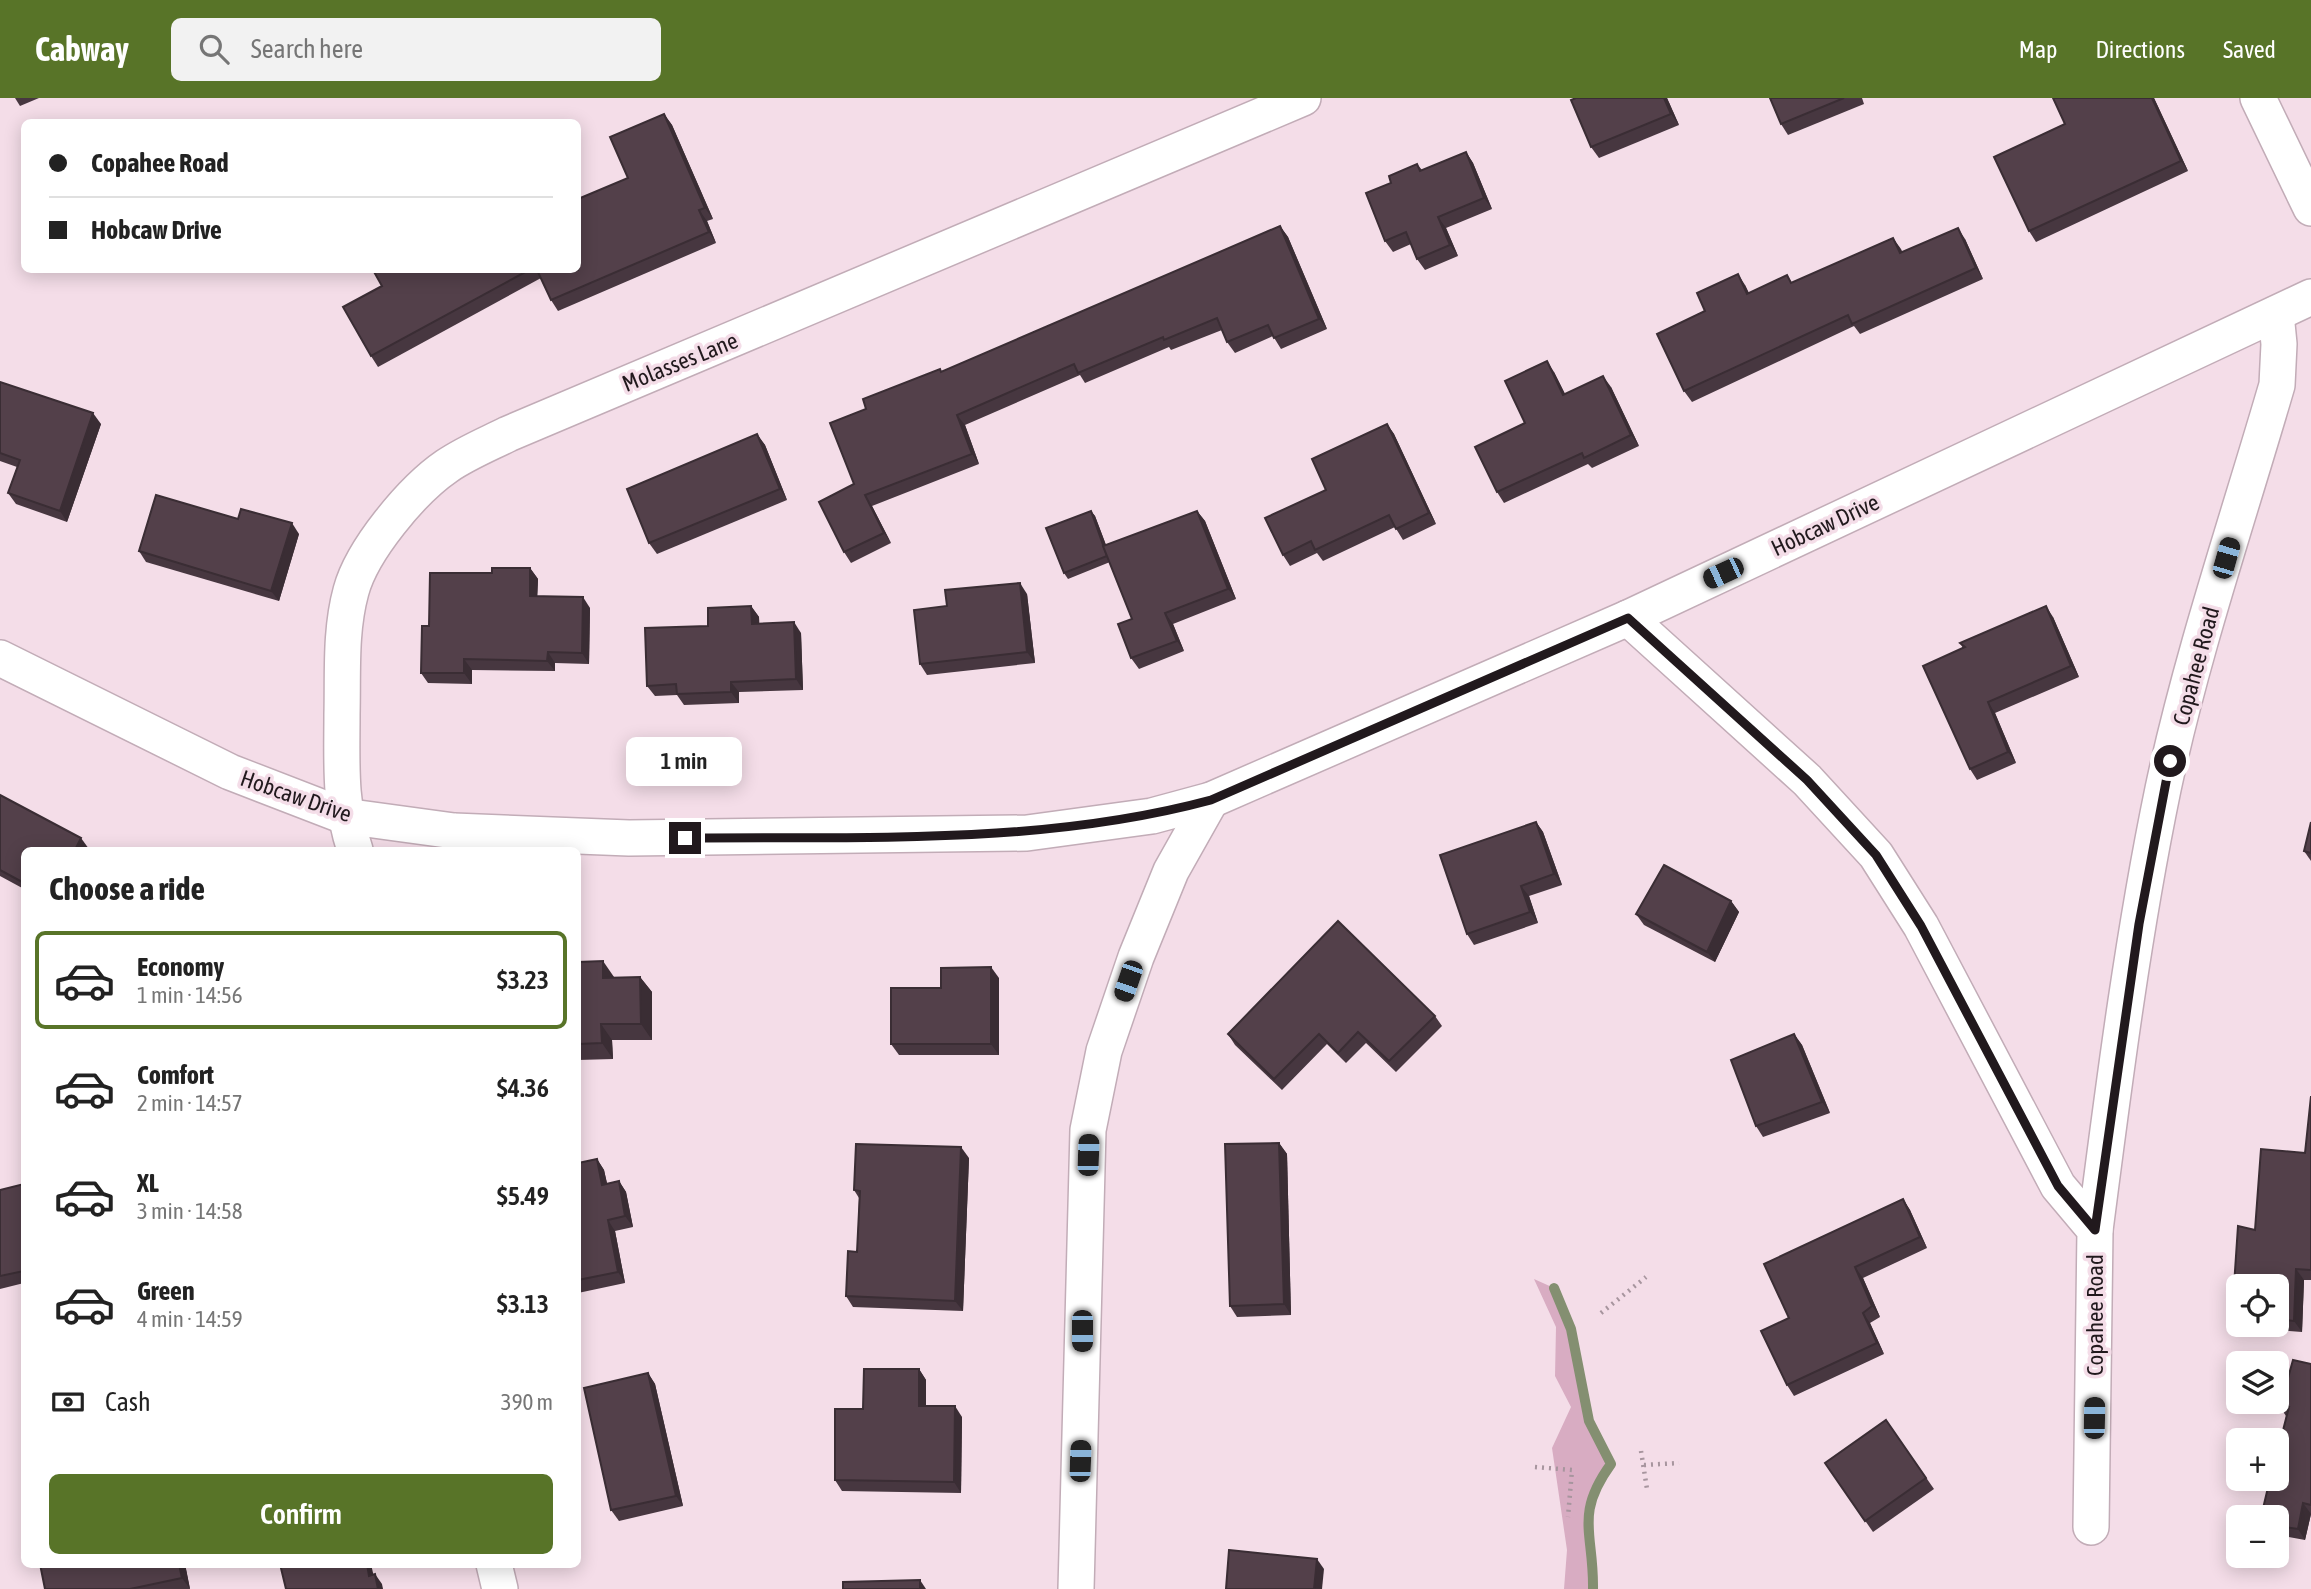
<!DOCTYPE html>
<html lang="en">
<head>
<meta charset="utf-8">
<style>
  :root { --surface:#fff; --page:#f2f2f2; --text:#222; --muted:#767676; --line:#e0e0e0; --accent:#587428 }
  body { margin:0; font-family:"Asap Condensed",sans-serif; background:var(--page); color:var(--text); height:100vh; display:flex; flex-direction:column; font-size:26px; white-space:nowrap }
  * { box-sizing:border-box; margin:0 }
  p { font-size:23px; color:var(--muted) }
  .icon { flex:none; width:38px; height:38px; fill:none; stroke:currentColor; stroke-width:2; stroke-linecap:round; stroke-linejoin:round }
  .map { position:relative; flex:1; overflow:hidden }
  .side { position:absolute; left:21px; top:749px; width:560px; height:721px; display:flex; flex-direction:column; background:var(--surface); border-radius:10px; box-shadow:0 4px 18px #0003 }
  .side>* { flex:none }
  .hud { position:absolute; left:21px; top:21px; width:560px; height:154px; border-radius:10px; box-shadow:0 4px 18px #0003; display:grid; align-content:center; height:154px; padding:0 28px; background:var(--surface) }
  .buttons { position:absolute; left:2226px; top:1176px; display:grid; gap:14px }
  .buttons a { display:grid; place-items:center; width:63px; height:63px; border-radius:10px; background:var(--surface); box-shadow:0 4px 18px #0003; font-size:35px }
  .end { position:absolute; width:32px; height:32px; margin:-16px; border:9px solid #21191d; background:#fff; box-shadow:0 0 0 4px #fff }
  .from { border-radius:50% }
  .bubble { position:absolute; height:49px; border-radius:10px; background:var(--surface); box-shadow:0 4px 18px #0003; font-size:23px; font-weight:600; line-height:49px; text-align:center }
  .car { position:absolute; width:21px; height:42px; margin:-21px -10px; border-radius:9px; box-shadow:0 0 5px 2px #0007; background:linear-gradient(#222 24%,#8ab4d8 0 40%,#222 0 76%,#8ab4d8 0 86%,#222 0) }
  .hud b { display:flex; align-items:center; gap:24px; height:66px; font-size:26px }
  .hud b+b { border-top:2px solid var(--line) }
  .hud i { width:18px; height:18px; background:var(--text) }
  ul { padding:0; list-style:none }
  li { display:flex; align-items:center; gap:21px; height:98px; margin:0 14px 10px; padding:0 14px; border:4px solid transparent; border-radius:10px }
  li div { flex:1 }
  li b { display:block; font-size:26px }
  li em { font-style:normal; font-weight:600 }
  li.selected { border-color:var(--accent) }
  li>.icon { width:63px; height:63px; stroke-width:1.5 }
  h2 { padding:0 28px; font-size:32px; line-height:84px }
  .pay { display:flex; align-items:center; gap:18px; height:77px; padding:0 28px; font-size:26px }
  .pay p { margin-inline-start:auto }
  .primary-button { display:flex; gap:14px; margin-top:auto; padding:14px 28px }
  .primary-button a { flex:1; height:80px; border-radius:10px; background:var(--accent); color:#fff; font-size:28px; font-weight:600; line-height:80px; text-align:center }
  header { display:flex; align-items:center; gap:42px; box-sizing:border-box; height:98px; padding:0 35px; background:var(--accent); color:#fff }
  header strong { font-size:33px }
  nav { display:flex; gap:38px; margin-inline-start:auto; font-size:24px }
  .search { width:490px; height:63px; background:var(--page); display:flex; align-items:center; gap:18px; box-sizing:border-box; padding:0 24px; border-radius:10px; color:var(--muted); font-size:26px }
  .map>svg:first-child { display:block }
  .green { fill:#d8acc2 }
  .lines { fill:none; stroke-linecap:round; stroke-linejoin:round }
  .stream { stroke:#848f71; stroke-width:10 }
  .minor-casing { stroke:#c2acb7; stroke-width:38 }
  .path { stroke:#a7959e; stroke-width:4.5; stroke-dasharray:2 5; stroke-linecap:butt }
  .minor { stroke:#fff; stroke-width:35 }
  .wall { fill:#473740 }
  .shaded-wall { fill:#3a2d34 }
  .building { fill:#53404a; stroke:#3a2d34; stroke-width:2 }
  .route { stroke:#21191d; stroke-width:9 }
  .labels { text-anchor:middle; stroke-width:7; stroke-linejoin:round; paint-order:stroke }
  .street-label { font-size:23px; fill:#21191d; stroke:#f4dde8 }
</style>
</head>
<body>
<header>
<strong>Cabway</strong>
<div class="search"><svg class="icon" aria-label="search" viewBox="0 0 24 24"><circle cx="10" cy="10" r="6"/><path d="M15 15l6 6"/></svg>Search here</div>
<nav><a>Map</a><a>Directions</a><a>Saved</a></nav>
</header>
<div class="map">
<svg width="2311" height="1491" viewBox="0 0 2311 1491">
  <rect width="100%" height="100%" fill="#f4dde8"/>
  <path class="green" d="M 1534,1181 L 1554,1190 L 1571,1231 L 1589,1323 L 1611,1366 C 1575,1416 1594,1437 1593,1491 L 1564,1491 L 1567,1452 L 1552,1350 L 1571,1309 L 1555,1278 L 1556,1229 Z"/>
  <g class="lines">
    <path class="stream" d="M 1554,1190 L 1571,1231 L 1589,1323 L 1611,1366 C 1574,1417 1594,1435 1593,1491"/>
    <defs>
      <g id="minor">
        <polyline points="2258,0 2311,110"/>
        <polyline points="1628,520 1807,682 1876,757 1921,828 2058,1088 2095,1132 2091,1429"/>
        <polyline points="0,560 230,674 344,718 454,733 629,740 1027,735 1152,718 1211,702 1628,520 2311,199"/>
        <path d="M 355,752 C 339,704 342,666 342,616 C 343,575 340,533 351,493 C 362,452 412,392 447,368 C 466,355 488,346 508,336 L 1303,0"/>
        <path d="M 2095,1132 C 2114,985 2133,836 2163,691 C 2192,555 2238,421 2277,287 L 2279,246 L 2276,216"/>
        <polyline points="494,1466 500,1491"/>
        <polyline points="1076,1491 1088,1032 1104,953 1136,859 1171,773 1211,702"/>
      </g>
    </defs>
    <use href="#minor" class="minor-casing"/>
    <g class="path">
      <polyline points="1601,1215 1646,1179"/>
      <polyline points="1641,1353 1647,1391"/>
      <polyline points="1644,1367 1679,1365"/>
      <polyline points="1535,1369 1572,1372 1568,1419"/>
    </g>
    <use href="#minor" class="minor"/>
  </g>
  <g class="wall">
    <polygon points="15,0 39,0 20,8"/>
    <polygon points="1667,0 1679,27 1599,60 1591,49"/>
    <polygon points="1770,0 1862,0 1864,6 1788,37 1781,26"/>
    <polygon points="2053,0 2154,0 2188,73 2036,144 2029,133 2065,26"/>
    <polygon points="664,16 672,27 713,121 707,123 716,145 558,213 551,202 541,180 378,269 371,258 382,188 373,172 578,172 628,80"/>
    <polygon points="1466,54 1473,65 1492,111 1446,130 1458,158 1425,172 1417,161 1411,146 1393,154 1385,143 1391,85 1417,66 1422,72"/>
    <polygon points="1280,128 1288,139 1327,231 1281,251 1273,238 1235,255 1227,244 1222,232 1171,252 1169,249 1085,285 1080,277 965,327 979,366 872,408 891,445 851,465 844,454 854,386 866,311 942,274"/>
    <polygon points="1893,140 1902,154 1965,141 1983,181 1860,236 1854,228 1692,304 1684,293 1705,213 1745,187 1749,195 1787,177 1792,185"/>
    <polygon points="1554,274 1565,296 1611,289 1639,348 1592,370 1588,366 1504,405 1497,394 1525,325"/>
    <polygon points="0,284 101,326 67,424 16,406 8,395 17,369 0,363"/>
    <polygon points="1387,326 1394,336 1436,426 1403,442 1395,429 1323,463 1317,455 1290,468 1283,457 1326,392"/>
    <polygon points="757,336 765,347 787,402 657,456 649,445"/>
    <polygon points="1091,413 1095,418 1106,447 1197,413 1205,423 1236,501 1173,526 1184,553 1139,571 1131,560 1132,521 1110,464 1068,481 1064,475"/>
    <polygon points="238,421 299,436 279,503 146,464 139,453"/>
    <polygon points="530,470 538,481 537,498 590,510 589,566 555,565 555,573 472,572 472,586 428,585 421,575 429,528 492,475"/>
    <polygon points="1027,496 1035,565 927,577 920,566 947,508"/>
    <polygon points="751,508 759,519 759,526 801,535 803,592 739,594 739,605 684,607 677,597 655,598 647,588 708,528"/>
    <polygon points="2053,519 2079,579 1995,615 2016,665 1977,682 1970,671 1963,550 1960,545"/>
    <polygon points="0,697 89,751 24,752 24,791 0,778"/>
    <polygon points="1536,724 1543,734 1562,787 1529,798 1538,825 1474,847 1467,836"/>
    <polygon points="2311,724 2311,763 2304,753"/>
    <polygon points="1731,803 1739,814 1715,864 1644,827 1636,816"/>
    <polygon points="578,864 614,879 640,879 652,894 652,942 612,942 613,961 578,962"/>
    <polygon points="999,880 999,957 899,957 891,946"/>
    <polygon points="1435,918 1442,928 1396,974 1366,945 1346,965 1327,946 1282,992 1235,947 1228,936"/>
    <polygon points="1794,936 1802,947 1830,1015 1763,1039 1756,1028"/>
    <polygon points="2311,998 2311,1182 2304,1182 2302,1234 2240,1229 2238,1227 2277,1227 2277,1188 2238,1188 2238,1227 2232,1218 2238,1128 2255,1132 2261,1051 2305,1055"/>
    <polygon points="1279,1045 1287,1056 1291,1217 1237,1219 1230,1208"/>
    <polygon points="969,1060 963,1213 853,1209 846,1198 857,1154 859,1100 854,1092"/>
    <polygon points="597,1061 604,1072 607,1086 619,1083 626,1094 633,1129 615,1133 625,1185 578,1195 578,1065"/>
    <polygon points="24,1086 24,1185 0,1191 0,1092"/>
    <polygon points="1903,1101 1910,1112 1927,1150 1863,1180 1880,1219 1870,1225 1884,1256 1794,1298 1787,1287 1789,1220"/>
    <polygon points="2311,1266 2311,1416 2305,1442 2277,1437 2277,1419 2286,1318 2280,1309"/>
    <polygon points="919,1271 926,1282 926,1308 962,1319 961,1395 842,1393 835,1382 863,1311"/>
    <polygon points="648,1275 655,1286 683,1408 619,1423 611,1412"/>
    <polygon points="1886,1322 1934,1391 1873,1434 1825,1365"/>
    <polygon points="185,1466 190,1491 45,1491"/>
  </g>
  <g class="shaded-wall">
    <polygon points="1664,0 1667,0 1679,27 1671,16"/>
    <polygon points="2152,0 2154,0 2188,73 2181,63"/>
    <polygon points="664,16 672,27 713,121 705,110"/>
    <polygon points="1466,54 1473,65 1492,111 1484,100"/>
    <polygon points="699,112 707,123 716,145 709,134"/>
    <polygon points="1438,119 1446,130 1458,158 1450,147"/>
    <polygon points="1280,128 1288,139 1327,231 1319,221"/>
    <polygon points="1958,130 1965,141 1983,181 1976,170"/>
    <polygon points="1893,140 1901,151 1908,166 1900,155"/>
    <polygon points="1738,176 1745,187 1754,207 1747,196"/>
    <polygon points="1547,263 1554,274 1571,308 1563,297"/>
    <polygon points="1603,278 1611,289 1639,348 1631,337"/>
    <polygon points="93,315 101,326 67,424 60,413"/>
    <polygon points="957,317 965,327 979,366 972,356"/>
    <polygon points="1387,326 1394,336 1436,426 1429,415"/>
    <polygon points="757,336 765,347 787,402 780,391"/>
    <polygon points="865,397 872,408 891,445 884,435"/>
    <polygon points="1091,413 1095,418 1112,463 1108,458"/>
    <polygon points="1197,413 1205,423 1236,501 1228,491"/>
    <polygon points="292,425 299,436 279,503 271,493"/>
    <polygon points="530,470 538,481 537,509 530,498"/>
    <polygon points="1020,485 1027,496 1035,565 1027,554"/>
    <polygon points="583,499 590,510 589,566 582,555"/>
    <polygon points="751,508 759,519 760,537 752,526"/>
    <polygon points="2046,508 2053,519 2079,579 2071,568"/>
    <polygon points="1165,515 1173,526 1184,553 1177,543"/>
    <polygon points="794,524 801,535 803,592 796,581"/>
    <polygon points="548,554 555,565 555,573 547,563"/>
    <polygon points="464,561 472,572 472,586 464,575"/>
    <polygon points="731,584 739,594 739,605 731,594"/>
    <polygon points="1988,604 1995,615 2016,665 2008,654"/>
    <polygon points="1536,724 1543,734 1562,787 1554,776"/>
    <polygon points="81,740 89,751 88,752 75,752"/>
    <polygon points="1521,788 1529,798 1538,825 1530,814"/>
    <polygon points="1731,803 1739,814 1715,864 1707,854"/>
    <polygon points="603,863 614,879 603,880"/>
    <polygon points="991,869 999,880 999,957 991,946"/>
    <polygon points="640,879 652,894 652,942 641,926"/>
    <polygon points="601,926 612,942 613,961 602,945"/>
    <polygon points="1794,936 1802,947 1830,1015 1822,1004"/>
    <polygon points="1279,1045 1287,1056 1291,1217 1284,1206"/>
    <polygon points="961,1049 969,1060 963,1213 955,1203"/>
    <polygon points="597,1061 604,1072 610,1098 602,1087"/>
    <polygon points="619,1083 626,1094 633,1129 625,1118"/>
    <polygon points="1903,1101 1910,1112 1927,1150 1920,1139"/>
    <polygon points="608,1122 615,1133 625,1185 618,1174"/>
    <polygon points="1855,1169 1863,1180 1880,1219 1872,1208"/>
    <polygon points="2296,1171 2304,1182 2302,1234 2294,1223"/>
    <polygon points="1863,1215 1870,1225 1884,1256 1877,1245"/>
    <polygon points="919,1271 926,1282 926,1319 919,1308"/>
    <polygon points="648,1275 655,1286 683,1408 676,1398"/>
    <polygon points="955,1308 962,1319 961,1395 954,1384"/>
    <polygon points="2303,1405 2311,1416 2305,1442 2298,1431"/>
    <polygon points="1317,1461 1324,1471 1322,1491 1314,1491"/>
    <polygon points="179,1466 185,1466 190,1491 182,1480"/>
    <polygon points="367,1466 371,1466 376,1488 369,1478"/>
    <polygon points="375,1476 382,1486 383,1491 378,1491"/>
    <polygon points="920,1482 926,1491 920,1491"/>
  </g>
  <g class="building">
    <polygon points="1576,0 1664,0 1671,16 1591,49 1571,2"/>
    <polygon points="1770,0 1844,0 1781,26"/>
    <polygon points="2053,0 2152,0 2181,63 2029,133 1994,59 2065,26"/>
    <polygon points="664,16 705,110 699,112 709,134 551,202 537,172 578,172 578,101 628,80 610,39"/>
    <polygon points="1466,54 1484,100 1438,119 1450,147 1417,161 1406,134 1385,143 1366,95 1391,85 1389,78 1417,66 1420,73"/>
    <polygon points="1280,128 1319,221 1274,240 1268,227 1227,244 1217,220 1164,242 1163,239 1078,275 1074,266 957,317 972,356 865,397 884,435 844,454 819,404 854,386 830,325 866,311 863,301 940,271 941,274"/>
    <polygon points="1958,130 1976,170 1852,226 1848,217 1684,293 1657,236 1705,213 1697,195 1738,176 1747,196 1787,177 1791,185 1893,140 1900,155"/>
    <polygon points="373,172 529,172 371,258 343,209 382,188"/>
    <polygon points="1547,263 1563,297 1603,278 1631,337 1584,360 1582,355 1497,394 1475,349 1525,325 1505,283"/>
    <polygon points="0,284 93,315 60,413 8,395 20,362 0,355"/>
    <polygon points="1387,326 1429,415 1396,431 1389,417 1315,452 1311,443 1283,457 1265,420 1326,392 1312,361"/>
    <polygon points="757,336 780,391 649,445 627,391"/>
    <polygon points="156,397 238,421 241,411 292,425 271,493 139,453"/>
    <polygon points="1091,413 1107,458 1064,475 1046,430"/>
    <polygon points="1197,413 1228,491 1165,515 1177,543 1131,560 1118,526 1132,521 1103,448"/>
    <polygon points="492,470 530,470 530,498 583,499 582,555 548,554 547,563 464,561 464,575 421,575 422,528 429,528 430,475 492,475"/>
    <polygon points="1020,485 1027,554 920,566 914,512 947,508 945,492"/>
    <polygon points="751,508 752,526 794,524 796,581 731,584 731,594 677,596 676,586 647,588 645,530 708,528 708,510"/>
    <polygon points="2046,508 2071,568 1988,604 2008,654 1970,671 1923,568 1965,549 1960,545"/>
    <polygon points="0,697 81,740 75,752 24,752 24,785 0,772"/>
    <polygon points="1536,724 1554,776 1521,788 1530,814 1467,836 1440,757"/>
    <polygon points="2311,724 2311,755 2304,753"/>
    <polygon points="1664,767 1731,803 1707,854 1636,816"/>
    <polygon points="1338,823 1435,918 1389,963 1358,934 1338,955 1319,936 1274,981 1228,936"/>
    <polygon points="603,863 603,880 640,879 641,926 601,926 602,945 578,946 578,864"/>
    <polygon points="991,869 991,946 891,946 891,890 941,890 941,870"/>
    <polygon points="1794,936 1822,1004 1756,1028 1731,962"/>
    <polygon points="2311,998 2311,1172 2296,1171 2294,1223 2277,1221 2277,1188 2238,1188 2238,1218 2232,1218 2238,1128 2255,1132 2261,1051 2305,1055"/>
    <polygon points="1279,1045 1284,1206 1230,1208 1225,1046"/>
    <polygon points="856,1046 961,1049 955,1203 846,1198 848,1153 857,1154 860,1093 854,1092"/>
    <polygon points="597,1061 602,1087 619,1083 625,1118 608,1122 618,1174 578,1182 578,1065"/>
    <polygon points="24,1086 24,1173 0,1178 0,1092"/>
    <polygon points="1903,1101 1920,1139 1855,1169 1872,1208 1863,1215 1877,1245 1787,1287 1761,1233 1789,1220 1764,1166"/>
    <polygon points="2293,1262 2311,1266 2311,1407 2303,1405 2298,1431 2277,1428 2277,1419 2261,1419 2270,1381 2277,1381 2277,1356 2289,1309 2280,1309"/>
    <polygon points="864,1271 919,1271 919,1308 955,1308 954,1384 835,1382 835,1311 863,1311"/>
    <polygon points="648,1275 676,1398 611,1412 584,1290"/>
    <polygon points="1886,1322 1926,1380 1865,1423 1825,1365"/>
    <polygon points="1229,1452 1317,1461 1314,1491 1226,1491"/>
    <polygon points="40,1466 179,1466 182,1480 130,1491 45,1491"/>
    <polygon points="280,1466 367,1466 369,1478 375,1476 378,1491 286,1491"/>
    <polygon points="920,1482 920,1491 843,1491 843,1484"/>
  </g>
  <g class="lines">
    <path class="route" d="M 685,740 C 861,738 1040,748 1211,702 L 1628,520 L 1807,682 L 1876,757 L 1921,828 L 2058,1088 L 2095,1132 L 2139,826 L 2170,663"/>
  </g>
  <g class="labels">
    <g class="street-label">
      <text transform="translate(680 264) rotate(-22)" y="8">Molasses Lane</text>
      <text transform="translate(1825 427) rotate(-25)" y="8">Hobcaw Drive</text>
      <text transform="translate(2196 568) rotate(-75)" y="8">Copahee Road</text>
      <text transform="translate(296 698) rotate(19)" y="8">Hobcaw Drive</text>
      <text transform="translate(2095 1217) rotate(-90)" y="8">Copahee Road</text>
    </g>
  </g>
</svg>
<div class="buttons">
<a><svg class="icon" aria-label="locate" viewBox="0 0 24 24"><circle cx="12" cy="12" r="6"/><path d="M12 2v4M12 18v4M2 12h4M18 12h4"/></svg></a>
<a><svg class="icon" aria-label="layers" viewBox="0 0 24 24"><path d="M12 4l9 5-9 5-9-5zM3 14l9 5 9-5"/></svg></a>
<a>+</a>
<a>−</a>
</div>
<i class="end from" style="left:2170px;top:663px"></i>
<i class="end" style="left:685px;top:740px"></i>
<div class="bubble" style="left:626px;top:639px;width:116px">1 min</div>
<i class="car" style="left:2226px;top:460px;rotate:16deg"></i>
<i class="car" style="left:1723px;top:475px;rotate:245deg"></i>
<i class="car" style="left:1128px;top:883px;rotate:199deg"></i>
<i class="car" style="left:1088px;top:1057px;rotate:2deg"></i>
<i class="car" style="left:1082px;top:1233px;rotate:180deg"></i>
<i class="car" style="left:2094px;top:1320px;rotate:1deg"></i>
<i class="car" style="left:1080px;top:1363px;rotate:2deg"></i>
<div class="hud">
<b><i class="from"></i>Copahee Road</b>
<b><i></i>Hobcaw Drive</b>
</div>
<section class="side">
<h2>Choose a ride</h2>
<ul>
<li class="selected"><svg class="icon" aria-label="car" viewBox="0 0 24 24"><path d="M5 17H2v-5l4-1 3-4h7l3 4 3 1v5h-3M9 17h6M6 11h13"/><circle cx="7" cy="17" r="2"/><circle cx="17" cy="17" r="2"/></svg><div><b>Economy</b><p>1 min · 14:56</p></div><em>$3.23</em></li>
<li><svg class="icon" aria-label="car" viewBox="0 0 24 24"><path d="M5 17H2v-5l4-1 3-4h7l3 4 3 1v5h-3M9 17h6M6 11h13"/><circle cx="7" cy="17" r="2"/><circle cx="17" cy="17" r="2"/></svg><div><b>Comfort</b><p>2 min · 14:57</p></div><em>$4.36</em></li>
<li><svg class="icon" aria-label="car" viewBox="0 0 24 24"><path d="M5 17H2v-5l4-1 3-4h7l3 4 3 1v5h-3M9 17h6M6 11h13"/><circle cx="7" cy="17" r="2"/><circle cx="17" cy="17" r="2"/></svg><div><b>XL</b><p>3 min · 14:58</p></div><em>$5.49</em></li>
<li><svg class="icon" aria-label="car" viewBox="0 0 24 24"><path d="M5 17H2v-5l4-1 3-4h7l3 4 3 1v5h-3M9 17h6M6 11h13"/><circle cx="7" cy="17" r="2"/><circle cx="17" cy="17" r="2"/></svg><div><b>Green</b><p>4 min · 14:59</p></div><em>$3.13</em></li>
</ul>
<div class="pay"><svg class="icon" aria-label="cash" viewBox="0 0 24 24"><path d="M3 7h18v10H3z"/><circle cx="12" cy="12" r="2"/></svg>Cash<p>390 m</p></div>
<div class="primary-button"><a>Confirm</a></div>
</section>
</div>
</body>
</html>
